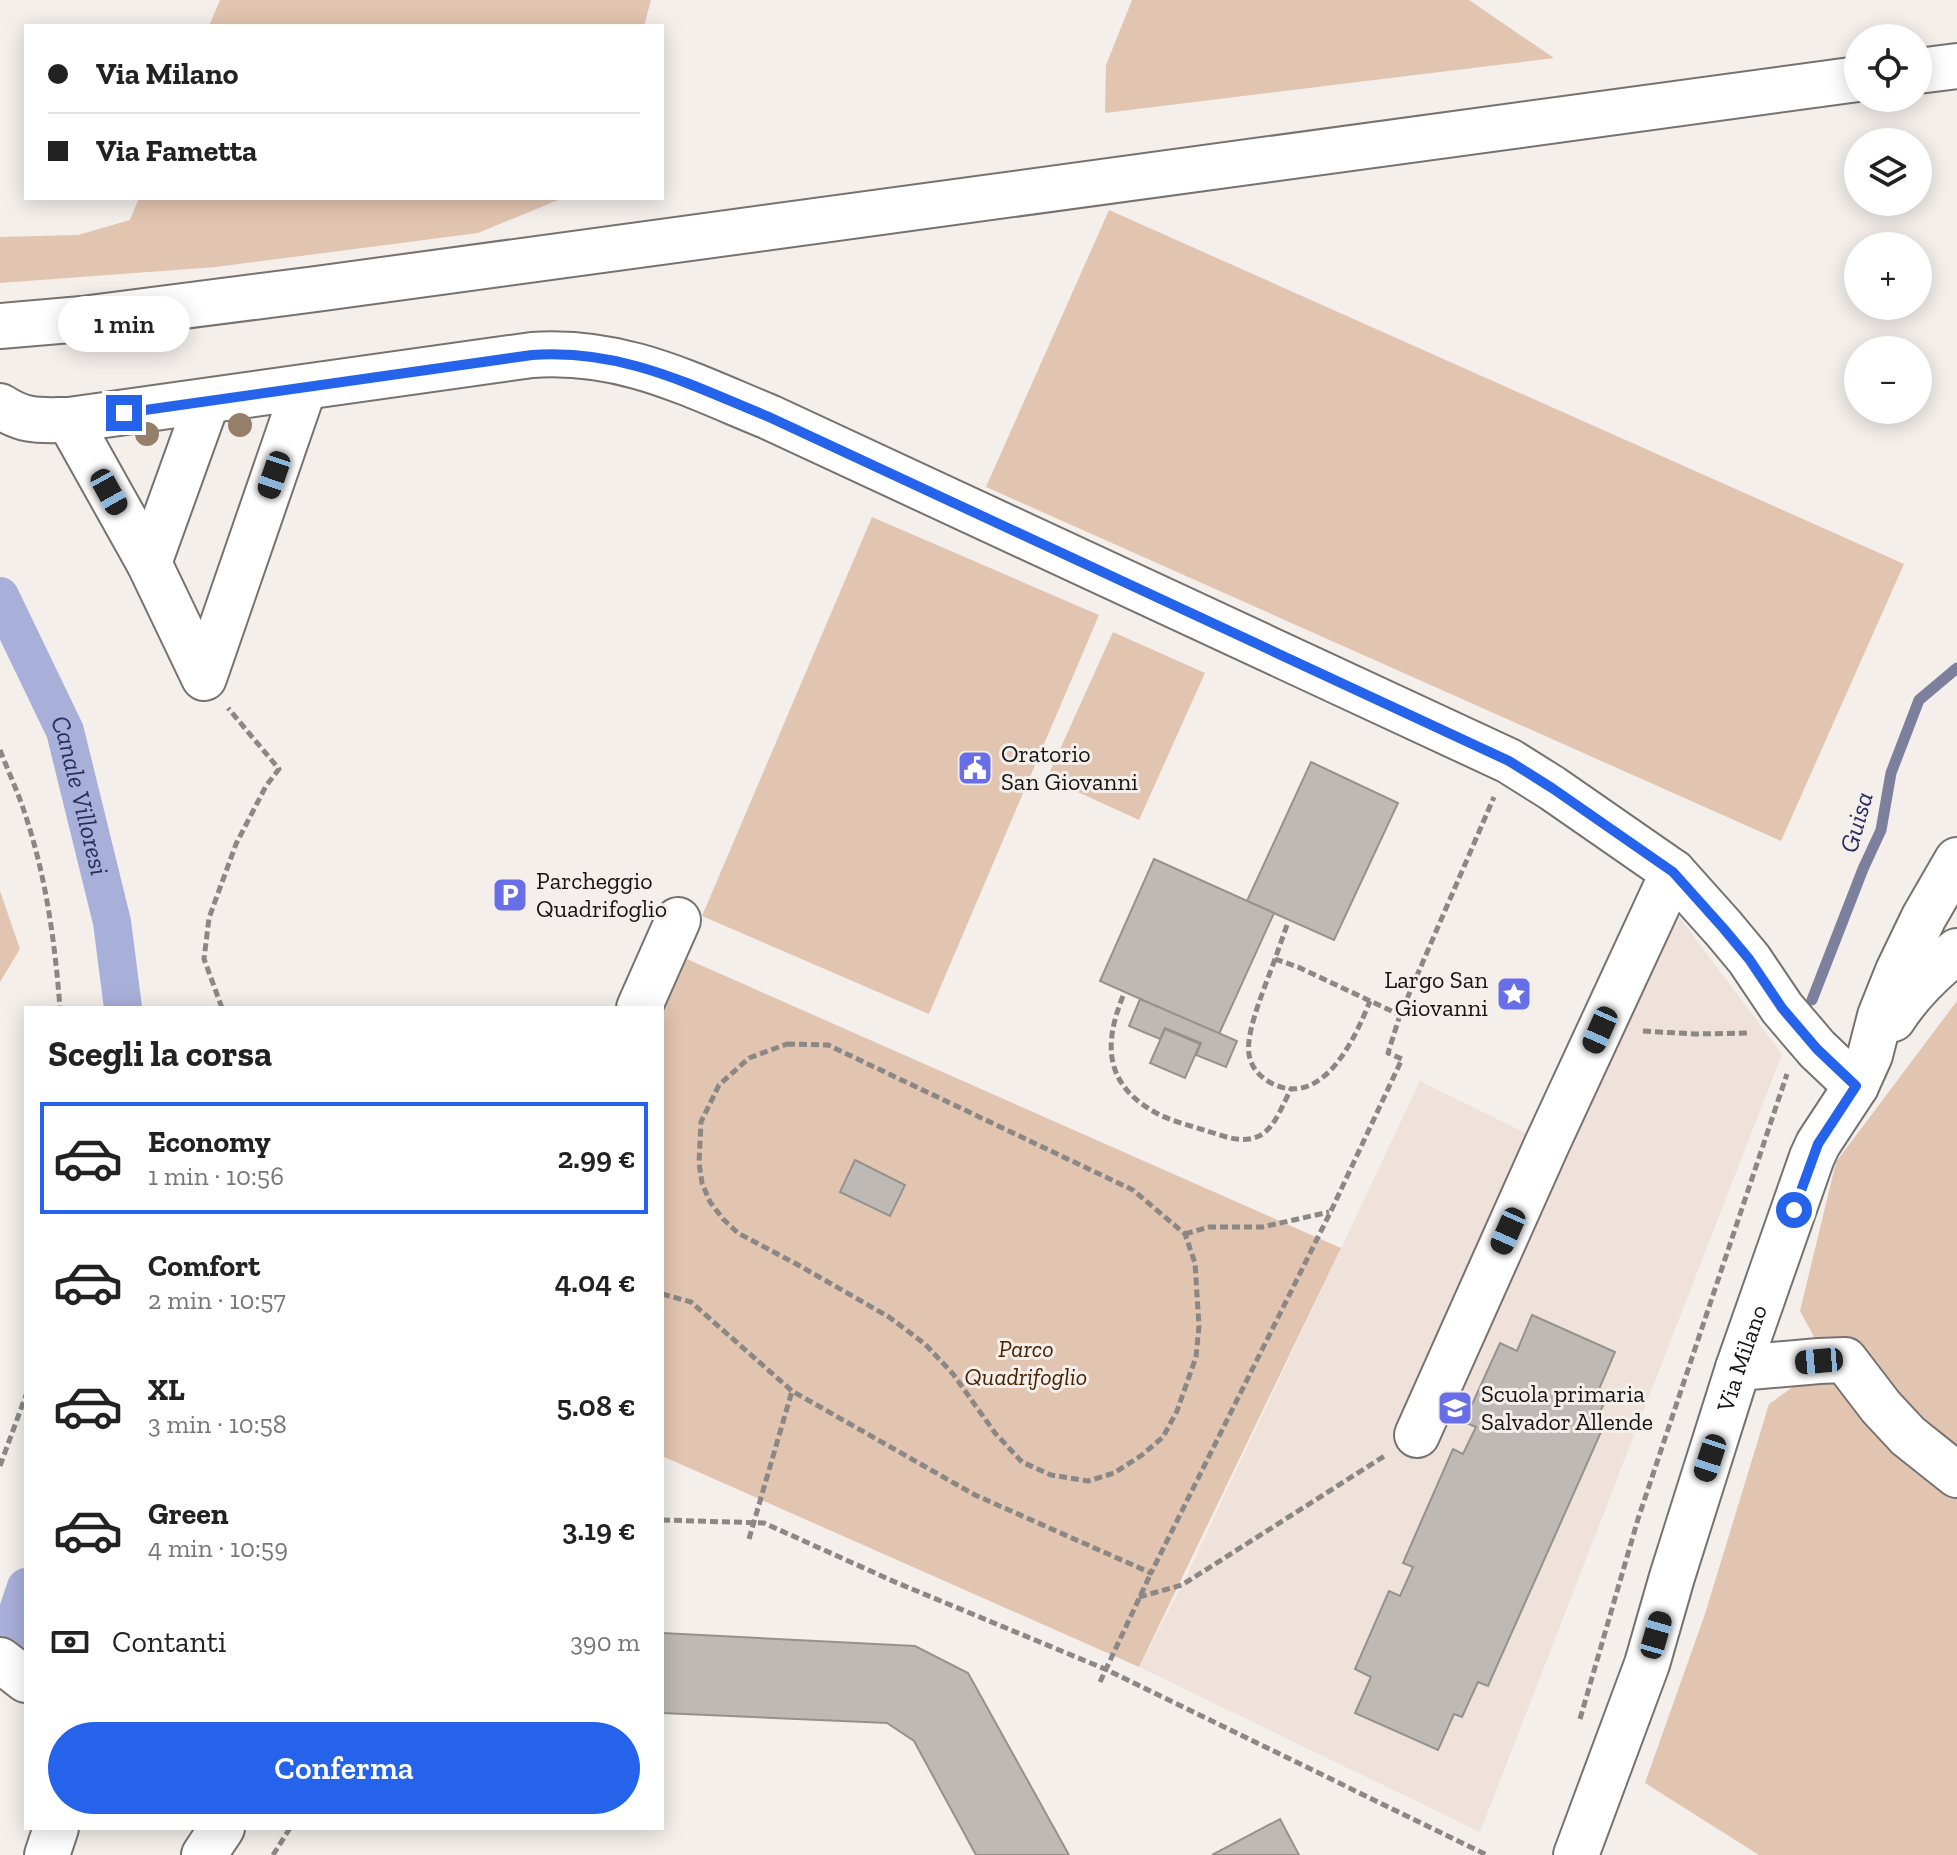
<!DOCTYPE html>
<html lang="it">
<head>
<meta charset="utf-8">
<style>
  :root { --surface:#fff; --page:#f6f6f6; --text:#222; --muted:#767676; --line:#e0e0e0; --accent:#2563eb }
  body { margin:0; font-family:"Zilla Slab",serif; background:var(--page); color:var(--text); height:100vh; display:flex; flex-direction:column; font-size:30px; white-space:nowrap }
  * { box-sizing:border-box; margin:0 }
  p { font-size:26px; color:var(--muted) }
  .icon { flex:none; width:44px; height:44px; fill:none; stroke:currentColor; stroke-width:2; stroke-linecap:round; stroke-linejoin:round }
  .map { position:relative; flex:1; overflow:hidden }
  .drawer { position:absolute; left:24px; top:1006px; width:640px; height:824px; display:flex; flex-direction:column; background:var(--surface); border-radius:0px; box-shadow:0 4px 20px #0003 }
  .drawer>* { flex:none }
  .top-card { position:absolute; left:24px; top:24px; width:640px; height:176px; border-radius:0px; box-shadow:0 4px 20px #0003; display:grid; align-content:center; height:176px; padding:0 24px; background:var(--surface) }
  .tools { position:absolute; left:1844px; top:24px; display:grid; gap:16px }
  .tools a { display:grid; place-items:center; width:88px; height:88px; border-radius:50%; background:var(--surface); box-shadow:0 4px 20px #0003; font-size:40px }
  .end { position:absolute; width:36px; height:36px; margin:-18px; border:10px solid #2563eb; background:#fff; box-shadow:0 0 0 4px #fff }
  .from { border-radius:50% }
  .bubble { position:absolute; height:56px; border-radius:28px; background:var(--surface); box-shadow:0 4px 20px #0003; font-size:26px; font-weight:600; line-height:56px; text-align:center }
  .car { position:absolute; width:24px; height:48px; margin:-24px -12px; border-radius:10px; box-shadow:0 0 6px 2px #0007; background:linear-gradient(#222 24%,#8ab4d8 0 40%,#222 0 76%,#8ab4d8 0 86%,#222 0) }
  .top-card b { display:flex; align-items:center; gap:28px; height:76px; font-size:30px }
  .top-card b+b { border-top:2px solid var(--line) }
  .top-card i { width:20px; height:20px; background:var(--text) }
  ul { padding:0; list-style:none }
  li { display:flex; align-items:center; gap:24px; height:112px; margin:0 16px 12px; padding:0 8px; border:4px solid transparent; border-radius:0px }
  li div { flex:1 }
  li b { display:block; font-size:30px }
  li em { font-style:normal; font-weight:600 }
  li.active { border-color:var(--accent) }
  li>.icon { width:72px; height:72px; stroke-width:1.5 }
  h2 { padding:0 24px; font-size:36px; line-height:96px }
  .pay { display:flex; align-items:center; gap:20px; height:88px; padding:0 24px; font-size:30px }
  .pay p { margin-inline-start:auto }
  .button { display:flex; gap:16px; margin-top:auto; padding:16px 24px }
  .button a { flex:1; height:92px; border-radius:48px; background:var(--accent); color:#fff; font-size:32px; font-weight:600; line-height:92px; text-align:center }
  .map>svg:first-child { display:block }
  .built { fill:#eee2da }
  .green { fill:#e2c5b0 }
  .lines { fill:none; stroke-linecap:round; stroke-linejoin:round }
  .stream { stroke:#7c809d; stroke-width:11 }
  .canal { stroke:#a8afd9; stroke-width:38 }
  .building { fill:#beb9b5; stroke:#95918d; stroke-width:2 }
  .minor-casing { stroke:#76726f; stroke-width:48 }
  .path { stroke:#8b8785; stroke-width:5; stroke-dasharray:8 4; stroke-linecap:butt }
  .minor { stroke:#fff; stroke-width:44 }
  .tree { fill:#967f6a }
  .route { stroke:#2563eb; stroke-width:10 }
  .labels { text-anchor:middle; stroke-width:6; stroke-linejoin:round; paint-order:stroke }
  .poi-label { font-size:24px; fill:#151312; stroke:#f4efeb; text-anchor:start }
  .park-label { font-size:24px; font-style:italic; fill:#492301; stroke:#f4efeb }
  .street-label { font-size:24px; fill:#151312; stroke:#f4efeb }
  .water-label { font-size:26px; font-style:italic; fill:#292c5f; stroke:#f4efeb }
</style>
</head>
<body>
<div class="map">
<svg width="1957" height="1855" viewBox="0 0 1957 1855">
  <rect width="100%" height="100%" fill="#f4efeb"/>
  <polygon class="built" points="1677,914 1782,1054 1480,1832 1139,1667 1182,1585 1420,1081 1568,1154"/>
  <g class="green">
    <polygon points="220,0 651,0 644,26 209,26"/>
    <polygon points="1132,0 1469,0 1554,58 1105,113 1106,65"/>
    <polygon points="139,198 563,198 478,233 216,267 0,283 0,237 78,235 130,220"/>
    <polygon points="1109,210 1904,564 1781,841 986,487"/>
    <polygon points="872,517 1099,615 929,1014 702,916"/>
    <polygon points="1113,632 1205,673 1139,820 1047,778"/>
    <polygon points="0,891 20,949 0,982"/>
    <polygon points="680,956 1341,1248 1139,1667 662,1456 662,1008"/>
    <polygon points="1957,1001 1957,1855 1759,1855 1645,1783 1705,1614 1769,1404 1807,1377 1818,1344 1800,1311 1836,1162"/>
  </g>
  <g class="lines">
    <polyline class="stream" points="1812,1000 1863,869 1881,830 1891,773 1919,700 1957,668"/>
    <g class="canal">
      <path id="s1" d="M 0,596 L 65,731 L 112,922 L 123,1008"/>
      <polyline points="0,1664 26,1587"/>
    </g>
  </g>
  <g class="building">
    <polygon points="1311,762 1398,803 1334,940 1247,901"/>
    <polygon points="1154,859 1274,913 1219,1034 1100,981"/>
    <polygon points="1140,999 1237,1041 1226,1067 1196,1055 1201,1043 1165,1028 1160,1039 1129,1026"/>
    <polygon points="1165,1029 1200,1044 1185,1078 1150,1063"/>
    <polygon points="855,1160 905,1185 890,1216 840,1192"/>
    <polygon points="1532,1315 1615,1352 1599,1389 1608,1394 1593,1428 1601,1432 1488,1686 1478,1682 1462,1717 1454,1714 1438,1750 1355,1713 1371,1677 1355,1669 1389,1591 1400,1596 1413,1567 1403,1563 1453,1449 1463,1454 1476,1427 1464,1422 1500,1343 1517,1351"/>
    <polygon points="662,1633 915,1646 968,1673 1069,1855 976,1855 914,1741 887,1723 662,1713"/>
    <polygon points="1280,1819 1299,1855 1212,1855"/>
  </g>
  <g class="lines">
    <defs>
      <g id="minor">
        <polyline points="1918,71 1957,66"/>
        <polyline points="0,326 82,319 316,289 1858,79"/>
        <path d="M 0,406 C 26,423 40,420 69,420 L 532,355 C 624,349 688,384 769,417 L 1509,761 L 1552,788 L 1673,872 L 1724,929 L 1749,959 L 1782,1008 L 1817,1049 L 1856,1086"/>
        <polyline points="69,420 149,563 204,678 304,388"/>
        <polyline points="149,563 207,402"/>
        <polyline points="639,1008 678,920"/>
        <path d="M 1893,1019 C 1910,992 1932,971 1957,951"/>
        <polyline points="1738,1368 1819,1361 1845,1360 1881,1407 1908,1436 1957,1475"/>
        <polyline points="1417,1435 1547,1144 1673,872"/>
        <polyline points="0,1660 26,1680"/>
        <polyline points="47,1855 56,1828"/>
        <polyline points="204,1855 222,1828"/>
        <path id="s2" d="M 1576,1855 L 1647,1664 L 1672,1577 L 1738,1368 L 1812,1157 L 1818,1144 L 1856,1086 L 1870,1055 L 1880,1016 L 1898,971 L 1924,917 L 1957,860"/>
      </g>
    </defs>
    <use href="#minor" class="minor-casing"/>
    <g class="path">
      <path d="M 0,750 C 8,771 18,792 25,814 C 46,876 55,943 60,1008"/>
      <polyline points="1287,925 1275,959 1298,967 1400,1015"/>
      <path d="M 1275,959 C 1267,982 1245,1032 1249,1054 C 1251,1069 1262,1079 1275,1085 C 1325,1106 1356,1036 1370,1001"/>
      <path d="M 1123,996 C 1102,1048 1106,1087 1160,1115 C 1175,1122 1192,1126 1207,1131 C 1224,1136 1243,1145 1261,1135 C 1275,1127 1283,1104 1291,1089"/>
      <polyline points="222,1008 204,959 209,918 236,844 266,786 279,769 228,708"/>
      <polyline points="1643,1031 1695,1034 1749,1033"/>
      <polygon points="787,1044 828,1045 1133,1190 1185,1234 1195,1263 1199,1326 1196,1357 1177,1411 1163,1437 1142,1455 1114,1473 1088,1481 1051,1475 1022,1462 995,1433 953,1374 925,1344 889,1317 800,1266 738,1233 723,1219 710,1202 702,1183 699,1163 701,1122 719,1085 749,1058"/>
      <polyline points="1185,1234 1209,1227 1262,1227 1329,1212"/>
      <polyline points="662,1294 691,1302 792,1391 975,1495 1151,1573 1331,1211 1402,1059 1388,1053 1400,1015 1494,797"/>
      <polyline points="0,1466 26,1395"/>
      <polyline points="662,1520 764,1523 895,1582 1105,1669 1487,1855"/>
      <polyline points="749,1539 792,1391"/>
      <polyline points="1139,1597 1182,1585 1386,1455"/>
      <polyline points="1100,1682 1151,1573"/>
      <polyline points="1580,1719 1638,1519 1787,1074"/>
      <polyline points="273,1855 290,1828"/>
    </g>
    <use href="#minor" class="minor"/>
  </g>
  <g class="tree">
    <circle cx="240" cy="425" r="12"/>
    <circle cx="147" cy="434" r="12"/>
  </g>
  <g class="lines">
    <path class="route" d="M 124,413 L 532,355 C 623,349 688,384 769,417 L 1509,761 L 1552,788 L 1673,872 L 1724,929 L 1749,959 L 1782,1008 L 1817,1049 L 1856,1086 L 1818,1144 L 1794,1210"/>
  </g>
  <defs>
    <symbol id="civic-square" viewBox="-11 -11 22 22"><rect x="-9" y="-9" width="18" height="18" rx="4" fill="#686ee7" stroke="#f4efeb"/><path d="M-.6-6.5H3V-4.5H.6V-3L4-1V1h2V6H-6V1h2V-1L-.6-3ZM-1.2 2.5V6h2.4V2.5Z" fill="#fff"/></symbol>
    <symbol id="parking-square" viewBox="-11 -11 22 22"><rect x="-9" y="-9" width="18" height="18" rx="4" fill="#686ee7" stroke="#f4efeb"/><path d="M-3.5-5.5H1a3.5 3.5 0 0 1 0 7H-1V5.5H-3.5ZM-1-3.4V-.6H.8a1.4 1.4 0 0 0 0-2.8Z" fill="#fff"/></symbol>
    <symbol id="sight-square" viewBox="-11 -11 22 22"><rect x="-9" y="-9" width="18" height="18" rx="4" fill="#686ee7" stroke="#f4efeb"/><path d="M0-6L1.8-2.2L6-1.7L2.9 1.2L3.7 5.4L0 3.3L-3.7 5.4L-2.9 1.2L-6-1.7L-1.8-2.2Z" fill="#fff"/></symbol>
    <symbol id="school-square" viewBox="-11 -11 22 22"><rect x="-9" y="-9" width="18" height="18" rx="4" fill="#686ee7" stroke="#f4efeb"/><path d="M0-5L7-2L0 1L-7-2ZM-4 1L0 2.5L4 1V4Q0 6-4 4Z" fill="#fff"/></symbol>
  </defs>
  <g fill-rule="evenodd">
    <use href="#civic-square" x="955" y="748" width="40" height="40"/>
    <use href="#parking-square" x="490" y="875" width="40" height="40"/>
    <use href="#sight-square" x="1494" y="974" width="40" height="40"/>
    <use href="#school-square" x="1435" y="1388" width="40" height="40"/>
  </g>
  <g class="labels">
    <g class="poi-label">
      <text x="1001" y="762">Oratorio<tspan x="1001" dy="28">San Giovanni</tspan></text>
      <text x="536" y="889">Parcheggio<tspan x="536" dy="28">Quadrifoglio</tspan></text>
      <text x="1488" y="988" text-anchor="end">Largo San<tspan x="1488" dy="28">Giovanni</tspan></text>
      <text x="1481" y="1402">Scuola primaria<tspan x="1481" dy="28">Salvador Allende</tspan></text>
    </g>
    <g class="park-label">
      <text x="1026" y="1357">Parco<tspan x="1026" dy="28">Quadrifoglio</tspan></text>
    </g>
    <g class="street-label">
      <text dy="8" stroke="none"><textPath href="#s2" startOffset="524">Via Milano</textPath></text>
    </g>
    <g class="water-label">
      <text dy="9" stroke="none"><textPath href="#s1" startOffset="216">Canale Villoresi</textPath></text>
      <text transform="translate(1856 822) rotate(-74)" y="9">Guisa</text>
    </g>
  </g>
</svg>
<div class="tools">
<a><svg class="icon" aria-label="locate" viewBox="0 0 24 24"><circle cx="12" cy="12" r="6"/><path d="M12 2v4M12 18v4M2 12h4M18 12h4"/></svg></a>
<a><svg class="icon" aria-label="layers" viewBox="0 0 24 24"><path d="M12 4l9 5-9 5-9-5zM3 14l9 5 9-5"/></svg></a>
<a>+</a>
<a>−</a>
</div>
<i class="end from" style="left:1794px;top:1210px"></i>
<i class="end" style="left:124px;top:413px"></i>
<div class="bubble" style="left:58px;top:296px;width:132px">1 min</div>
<i class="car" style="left:274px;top:475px;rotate:199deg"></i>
<i class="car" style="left:109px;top:492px;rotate:151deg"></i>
<i class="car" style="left:1600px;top:1030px;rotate:204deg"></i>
<i class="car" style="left:1508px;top:1231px;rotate:204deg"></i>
<i class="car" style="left:1819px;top:1361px;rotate:265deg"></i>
<i class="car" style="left:1710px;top:1458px;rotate:198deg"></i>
<i class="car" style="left:1656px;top:1635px;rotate:16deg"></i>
<div class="top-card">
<b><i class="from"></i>Via Milano</b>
<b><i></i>Via Fametta</b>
</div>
<section class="drawer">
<h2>Scegli la corsa</h2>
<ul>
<li class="active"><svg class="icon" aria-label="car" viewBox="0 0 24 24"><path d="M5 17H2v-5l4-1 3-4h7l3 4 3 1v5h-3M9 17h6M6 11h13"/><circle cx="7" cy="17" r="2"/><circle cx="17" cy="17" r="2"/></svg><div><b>Economy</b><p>1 min · 10:56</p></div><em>2.99 €</em></li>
<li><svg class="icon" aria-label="car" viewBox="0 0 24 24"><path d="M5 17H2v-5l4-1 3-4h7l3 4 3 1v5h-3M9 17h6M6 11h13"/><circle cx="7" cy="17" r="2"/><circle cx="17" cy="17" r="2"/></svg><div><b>Comfort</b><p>2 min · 10:57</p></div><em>4.04 €</em></li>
<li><svg class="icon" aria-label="car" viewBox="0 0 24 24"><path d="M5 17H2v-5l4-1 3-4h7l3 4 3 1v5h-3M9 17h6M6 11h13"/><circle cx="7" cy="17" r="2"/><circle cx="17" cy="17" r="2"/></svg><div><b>XL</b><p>3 min · 10:58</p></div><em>5.08 €</em></li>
<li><svg class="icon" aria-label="car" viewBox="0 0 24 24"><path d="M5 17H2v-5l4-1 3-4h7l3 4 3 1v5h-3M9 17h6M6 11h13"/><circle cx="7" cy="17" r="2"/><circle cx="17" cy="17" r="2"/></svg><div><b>Green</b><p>4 min · 10:59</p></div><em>3.19 €</em></li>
</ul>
<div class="pay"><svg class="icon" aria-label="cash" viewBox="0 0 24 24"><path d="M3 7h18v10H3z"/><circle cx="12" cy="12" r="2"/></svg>Contanti<p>390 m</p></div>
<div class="button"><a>Conferma</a></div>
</section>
</div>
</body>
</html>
